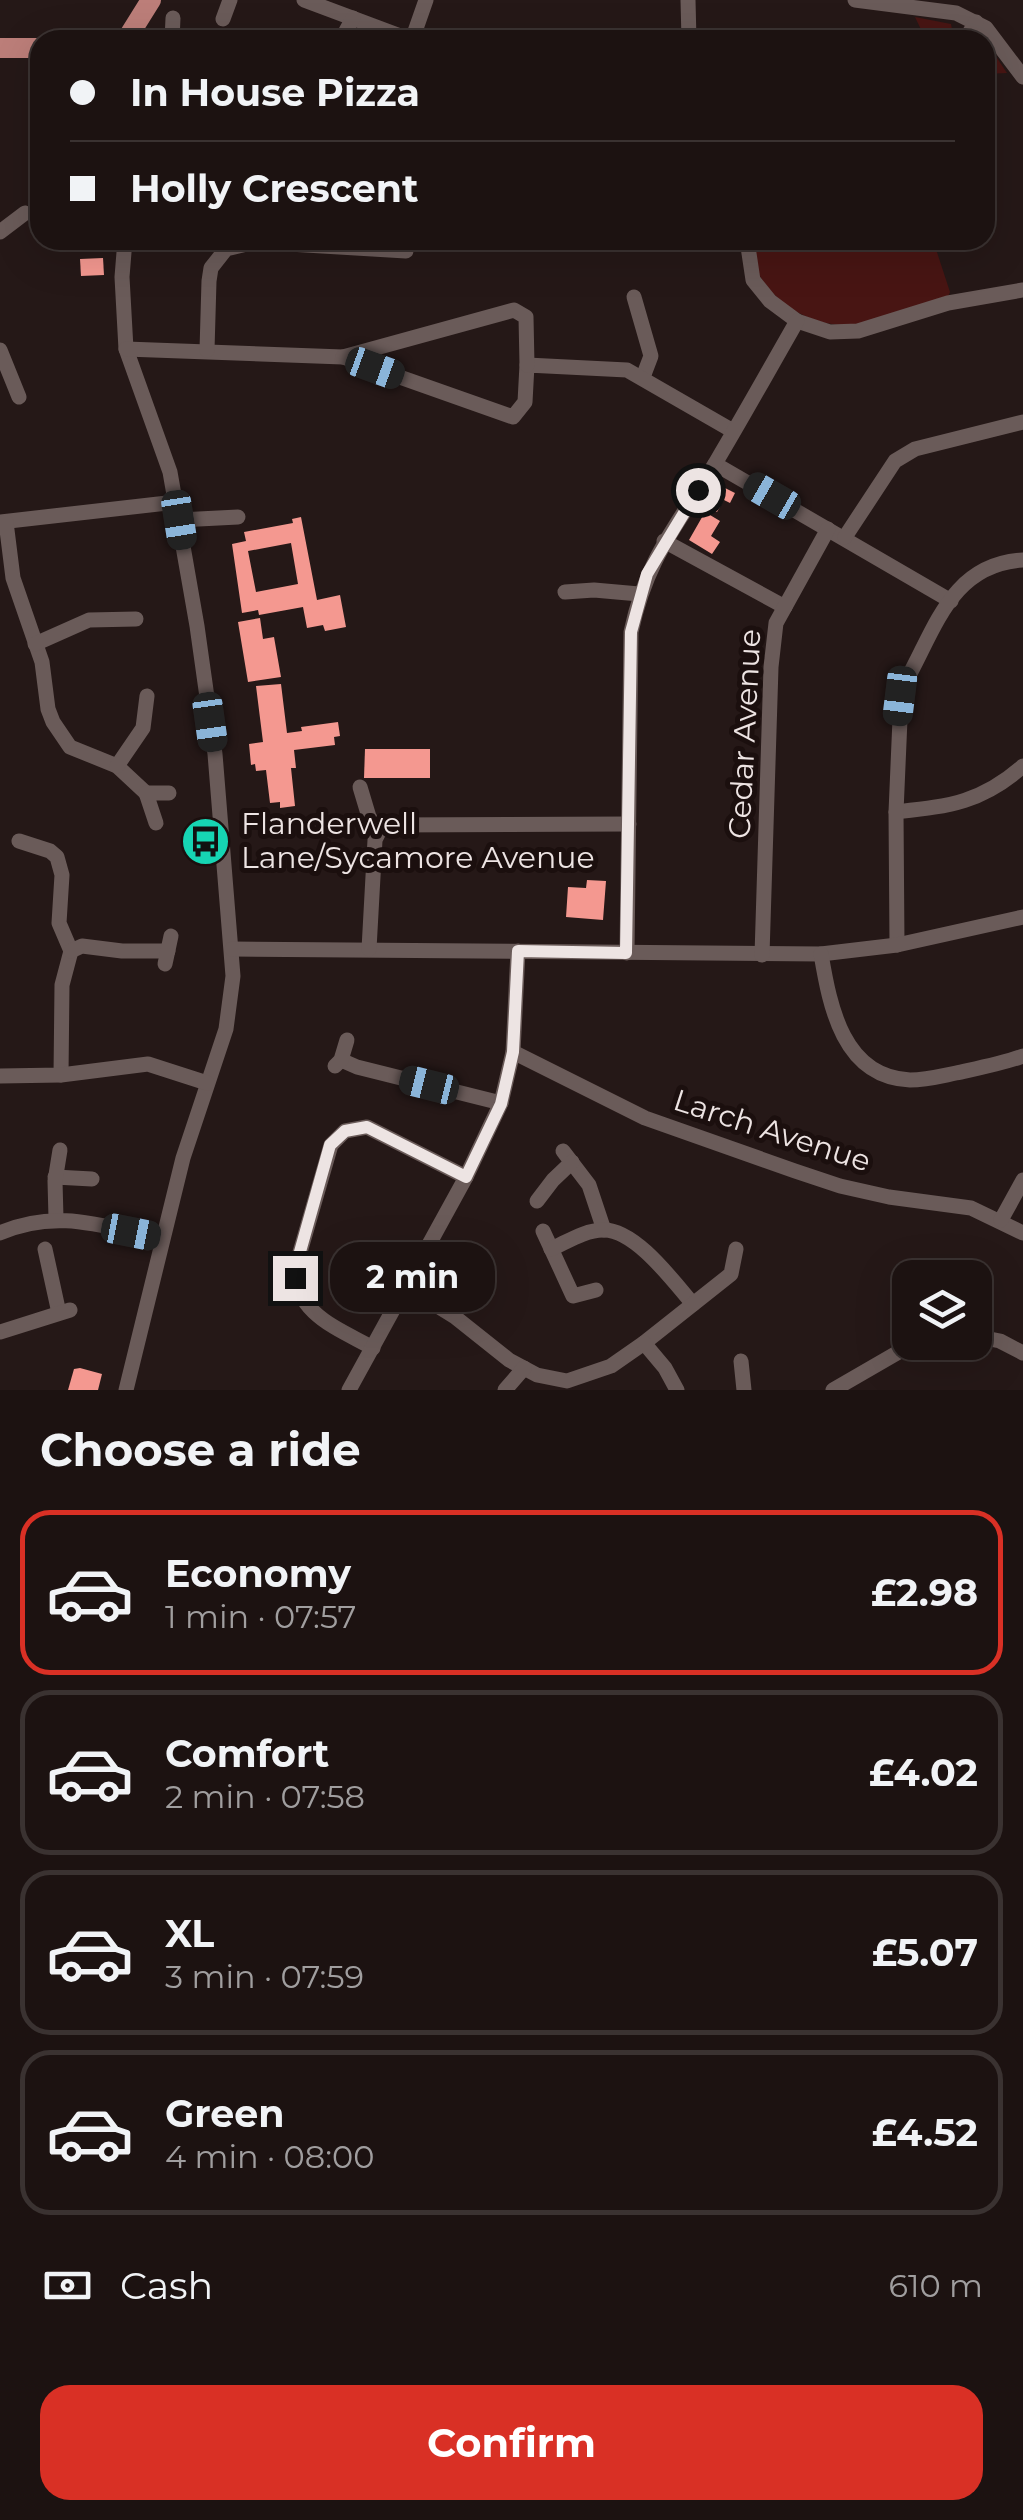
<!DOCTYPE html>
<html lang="en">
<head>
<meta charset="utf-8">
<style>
  :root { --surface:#1c1211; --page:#251b1a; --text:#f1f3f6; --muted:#a09e9f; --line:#3a3231; --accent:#d93025 }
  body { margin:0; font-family:Montserrat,sans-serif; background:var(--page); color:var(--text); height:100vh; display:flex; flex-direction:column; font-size:38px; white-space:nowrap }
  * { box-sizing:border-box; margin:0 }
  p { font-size:32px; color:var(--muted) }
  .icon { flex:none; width:55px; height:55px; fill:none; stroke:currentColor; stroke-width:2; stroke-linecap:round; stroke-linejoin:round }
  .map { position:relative; height:1390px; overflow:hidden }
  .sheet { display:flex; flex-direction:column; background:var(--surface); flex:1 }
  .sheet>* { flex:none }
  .banner { position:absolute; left:30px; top:30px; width:965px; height:220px; border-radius:30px; box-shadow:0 10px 40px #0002,0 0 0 2px var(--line); display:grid; align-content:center; height:220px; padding:0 40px; background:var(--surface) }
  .fabs { position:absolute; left:892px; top:1260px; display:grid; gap:20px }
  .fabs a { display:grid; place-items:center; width:100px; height:100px; border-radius:20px; background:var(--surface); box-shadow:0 10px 40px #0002,0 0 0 2px var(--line); font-size:50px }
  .end { position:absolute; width:45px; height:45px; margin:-22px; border:12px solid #ede4e3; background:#111; box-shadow:0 0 0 5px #111 }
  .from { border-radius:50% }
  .bubble { position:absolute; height:70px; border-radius:30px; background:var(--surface); box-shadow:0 10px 40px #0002,0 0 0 2px var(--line); font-size:32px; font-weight:700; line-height:70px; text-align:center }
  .car { position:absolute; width:30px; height:60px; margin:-30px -15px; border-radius:12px; box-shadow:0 0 8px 2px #0007; background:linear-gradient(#222 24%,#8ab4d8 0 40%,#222 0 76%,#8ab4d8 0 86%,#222 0) }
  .banner b { display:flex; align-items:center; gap:35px; height:95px; font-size:38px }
  .banner b+b { border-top:2px solid var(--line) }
  .banner i { width:25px; height:25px; background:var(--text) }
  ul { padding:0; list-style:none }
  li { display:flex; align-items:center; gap:30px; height:165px; margin:0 20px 15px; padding:0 20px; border:5px solid var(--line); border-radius:30px }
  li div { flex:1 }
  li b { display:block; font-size:38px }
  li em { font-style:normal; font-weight:700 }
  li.selected { border-color:var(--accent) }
  li>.icon { width:90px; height:90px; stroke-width:1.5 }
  h2 { padding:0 40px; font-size:45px; line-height:120px }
  .pay { display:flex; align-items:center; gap:25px; height:110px; padding:0 40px; font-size:38px }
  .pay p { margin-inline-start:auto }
  .button { display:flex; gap:20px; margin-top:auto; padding:20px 40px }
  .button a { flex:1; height:115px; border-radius:30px; background:var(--accent); color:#fff; font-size:40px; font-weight:700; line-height:115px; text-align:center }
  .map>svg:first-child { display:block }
  .grass { fill:#481513 }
  .building { fill:#f49890; fill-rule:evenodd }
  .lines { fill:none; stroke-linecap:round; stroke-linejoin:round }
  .minor { stroke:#6a5b59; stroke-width:15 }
  .major { stroke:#bc7e79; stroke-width:20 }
  .route { stroke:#ede4e3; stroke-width:12 }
  .labels { text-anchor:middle; stroke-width:10; stroke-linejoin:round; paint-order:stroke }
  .street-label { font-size:30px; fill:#ede4e3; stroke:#1b0f0e }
  .poi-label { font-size:30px; fill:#ede4e3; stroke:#1b0f0e; text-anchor:start }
</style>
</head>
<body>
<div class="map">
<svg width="1023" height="1390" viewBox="0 0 1023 1390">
  <rect width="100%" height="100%" fill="#251817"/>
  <g class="grass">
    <polygon points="915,17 951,24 954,40 926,40"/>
    <polygon points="985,45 989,46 1007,73 985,74"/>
    <path d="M 752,240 L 933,240 L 950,292 L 948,297 C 918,306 887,319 856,324 C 817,330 775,306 757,271 C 753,262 753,250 752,240 Z"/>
  </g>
  <g class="building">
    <polygon points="103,258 104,275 81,276 80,259"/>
    <polygon points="719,485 735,493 730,503 724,500 717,512 707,507"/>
    <polygon points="705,512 720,521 711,536 720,542 712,554 689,540"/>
    <path d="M 301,517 L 317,600 L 340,595 L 346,627 L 325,631 L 323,625 L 307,628 L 303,607 L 259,615 L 258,610 L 242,613 L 232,544 L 246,541 L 244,532 L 293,523 L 292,519 ZM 291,543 L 298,584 L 256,592 L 248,551 Z"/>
    <polygon points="260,618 263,639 274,637 281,677 248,682 238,622"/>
    <polygon points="281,684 287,733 302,731 301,727 338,722 340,736 334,737 335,745 294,750 296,768 291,768 295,806 280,808 280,802 270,803 266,770 256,771 255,764 251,765 249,744 263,742 256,686"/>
    <polygon points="365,749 430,749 430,778 364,778"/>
    <polygon points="587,880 606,881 603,920 566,917 568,887 586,888"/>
    <polygon points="80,1368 102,1374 98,1390 68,1390 74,1369"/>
  </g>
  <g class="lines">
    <g class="minor">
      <polyline points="304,0 411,40"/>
      <polyline points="688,0 689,40"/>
      <polyline points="855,0 956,13 986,28 1023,77"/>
      <polyline points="223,19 230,0"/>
      <polyline points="172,40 173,18"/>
      <polyline points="341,40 353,18"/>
      <polyline points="412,40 426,0"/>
      <polyline points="965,40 976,22"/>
      <polyline points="0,232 25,213"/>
      <polyline points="125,240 122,277 126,349 170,472 197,626 215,754 233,976 226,1029 183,1158 126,1390"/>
      <polyline points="747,240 753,280 770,301 797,321 830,332 858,331 948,303 1023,290"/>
      <polyline points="634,297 651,356 643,377"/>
      <polyline points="126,349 343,357 513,417 525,402 527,365 627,370 733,431"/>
      <polyline points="0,350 19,397"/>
      <polyline points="207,350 209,281 211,268 226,249 255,242 406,251"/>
      <polyline points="343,357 514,310 526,317 527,365"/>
      <polyline points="715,464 951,601"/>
      <polyline points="179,520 238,517"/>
      <polyline points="0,522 176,502"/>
      <polyline points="6,522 13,578 42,662 48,709 53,722 70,747 117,766 146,793"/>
      <polyline points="845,537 895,461 915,449 1023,422"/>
      <polyline points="664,541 785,607"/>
      <polyline points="565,592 594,590 639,594"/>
      <polyline points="35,644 89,620 136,619"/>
      <polyline points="117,766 143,728 147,696"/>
      <polyline points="360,787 369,817 379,832"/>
      <path d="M 896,812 C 949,806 981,803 1023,766"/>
      <polyline points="156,823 146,793 169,793"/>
      <polyline points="19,841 50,851 57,857 62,875 59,923 71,951 62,985 61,1075"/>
      <path d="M 897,945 L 896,812 L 901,696 L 906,681 C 936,627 952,564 1023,560"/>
      <polyline points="232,949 821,954 897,945 1023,917"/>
      <polyline points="369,949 375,840 379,832 388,825 629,824"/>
      <polyline points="71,951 82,946 122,951 168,951"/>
      <path d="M 627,953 L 631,632 C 647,556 678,525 716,462 C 744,415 770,368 797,321"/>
      <path d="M 821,954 C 830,1007 843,1077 910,1080 C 926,1080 941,1076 956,1073 C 979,1068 1001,1064 1023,1056"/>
      <polyline points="762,955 771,667 776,623 828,529"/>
      <polyline points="165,964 171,936"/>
      <polyline points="513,1052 645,1118 795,1171 840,1186 889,1197 971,1208 1023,1233"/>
      <polyline points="341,1060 357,1067 501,1103"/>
      <polyline points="335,1066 341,1060 347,1040"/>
      <polyline points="0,1076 61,1075 148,1064 207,1083"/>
      <polyline points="563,1151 589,1185 604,1230"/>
      <polyline points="55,1177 92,1179"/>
      <polyline points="537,1201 553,1180 572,1162"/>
      <polyline points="56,1218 55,1181 60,1150"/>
      <polyline points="1001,1220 1023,1180"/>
      <polyline points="543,1231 573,1296 596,1290"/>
      <path d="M 0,1233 C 57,1208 104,1227 162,1238"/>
      <polyline points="45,1249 59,1313"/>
      <path d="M 551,1249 C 567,1242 585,1230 603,1230 C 635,1229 673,1281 693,1304"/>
      <polyline points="405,1286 455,1317 509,1360 537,1375 567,1381 611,1366 644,1343 731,1274 736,1249"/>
      <polyline points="0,1332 70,1310"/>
      <polyline points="975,1336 1000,1341 1023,1353"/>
      <polyline points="644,1343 665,1368 677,1390"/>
      <path d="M 373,1348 C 337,1328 293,1313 296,1266 L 331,1145 L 345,1131 L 367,1127 L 466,1177"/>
      <polyline points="741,1361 744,1390"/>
      <polyline points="349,1390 466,1177 501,1103 513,1052 518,951"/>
      <polyline points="505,1390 524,1368"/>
      <polyline points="833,1390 916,1342"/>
    </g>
    <g class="major">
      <polyline points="126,40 151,0"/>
      <polyline points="0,48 40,48"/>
    </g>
  </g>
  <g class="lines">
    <polyline class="route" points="295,1278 296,1266 330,1145 345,1131 367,1127 466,1177 501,1104 513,1052 518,951 626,953 631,632 647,574 698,490"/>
  </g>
  <defs>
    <symbol id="bus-disc" viewBox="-11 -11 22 22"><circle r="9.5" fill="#16d5b3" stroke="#1b0f0e"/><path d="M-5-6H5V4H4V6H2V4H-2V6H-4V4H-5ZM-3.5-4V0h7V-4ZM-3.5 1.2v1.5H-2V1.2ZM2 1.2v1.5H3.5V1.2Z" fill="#111"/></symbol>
  </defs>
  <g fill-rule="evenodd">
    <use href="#bus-disc" x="178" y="814" width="55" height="55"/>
  </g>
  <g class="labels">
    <g class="street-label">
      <text transform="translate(745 734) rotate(-87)" y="10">Cedar Avenue</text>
      <text transform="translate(772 1131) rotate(18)" y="10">Larch Avenue</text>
    </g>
    <g class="poi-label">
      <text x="241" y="834">Flanderwell<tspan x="241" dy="34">Lane/Sycamore Avenue</tspan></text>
    </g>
  </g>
</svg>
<div class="fabs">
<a><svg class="icon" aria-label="layers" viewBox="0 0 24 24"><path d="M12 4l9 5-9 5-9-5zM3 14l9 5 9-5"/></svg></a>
</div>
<i class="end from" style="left:698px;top:490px"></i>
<i class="end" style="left:295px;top:1278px"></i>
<div class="bubble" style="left:330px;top:1242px;width:165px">2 min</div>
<i class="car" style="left:375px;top:368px;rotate:110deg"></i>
<i class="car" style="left:772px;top:496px;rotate:300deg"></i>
<i class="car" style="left:179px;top:520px;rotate:171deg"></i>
<i class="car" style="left:900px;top:696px;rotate:187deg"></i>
<i class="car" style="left:210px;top:722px;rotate:172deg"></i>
<i class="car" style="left:429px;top:1085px;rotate:284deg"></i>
<i class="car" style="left:131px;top:1232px;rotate:101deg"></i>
<div class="banner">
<b><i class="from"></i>In House Pizza</b>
<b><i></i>Holly Crescent</b>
</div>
</div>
<section class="sheet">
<h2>Choose a ride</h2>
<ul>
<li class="selected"><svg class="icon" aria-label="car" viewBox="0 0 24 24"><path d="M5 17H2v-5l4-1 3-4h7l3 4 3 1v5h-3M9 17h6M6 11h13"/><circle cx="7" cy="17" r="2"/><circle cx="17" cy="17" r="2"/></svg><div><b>Economy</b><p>1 min · 07:57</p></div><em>£2.98</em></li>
<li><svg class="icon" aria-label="car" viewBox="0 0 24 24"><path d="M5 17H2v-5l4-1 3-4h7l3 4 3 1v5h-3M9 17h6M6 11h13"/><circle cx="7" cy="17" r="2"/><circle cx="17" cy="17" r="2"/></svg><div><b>Comfort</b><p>2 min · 07:58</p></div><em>£4.02</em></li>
<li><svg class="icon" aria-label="car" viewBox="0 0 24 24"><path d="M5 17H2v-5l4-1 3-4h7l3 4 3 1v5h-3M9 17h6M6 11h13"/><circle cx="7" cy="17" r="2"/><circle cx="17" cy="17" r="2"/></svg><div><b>XL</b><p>3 min · 07:59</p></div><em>£5.07</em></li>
<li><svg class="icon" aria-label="car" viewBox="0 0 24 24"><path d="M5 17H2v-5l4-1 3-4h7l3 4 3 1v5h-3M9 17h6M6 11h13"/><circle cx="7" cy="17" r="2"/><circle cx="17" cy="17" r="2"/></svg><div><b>Green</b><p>4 min · 08:00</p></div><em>£4.52</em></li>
</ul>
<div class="pay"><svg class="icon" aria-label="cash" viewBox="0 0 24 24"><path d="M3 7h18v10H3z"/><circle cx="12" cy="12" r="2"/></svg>Cash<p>610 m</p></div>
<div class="button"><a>Confirm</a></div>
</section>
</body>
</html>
